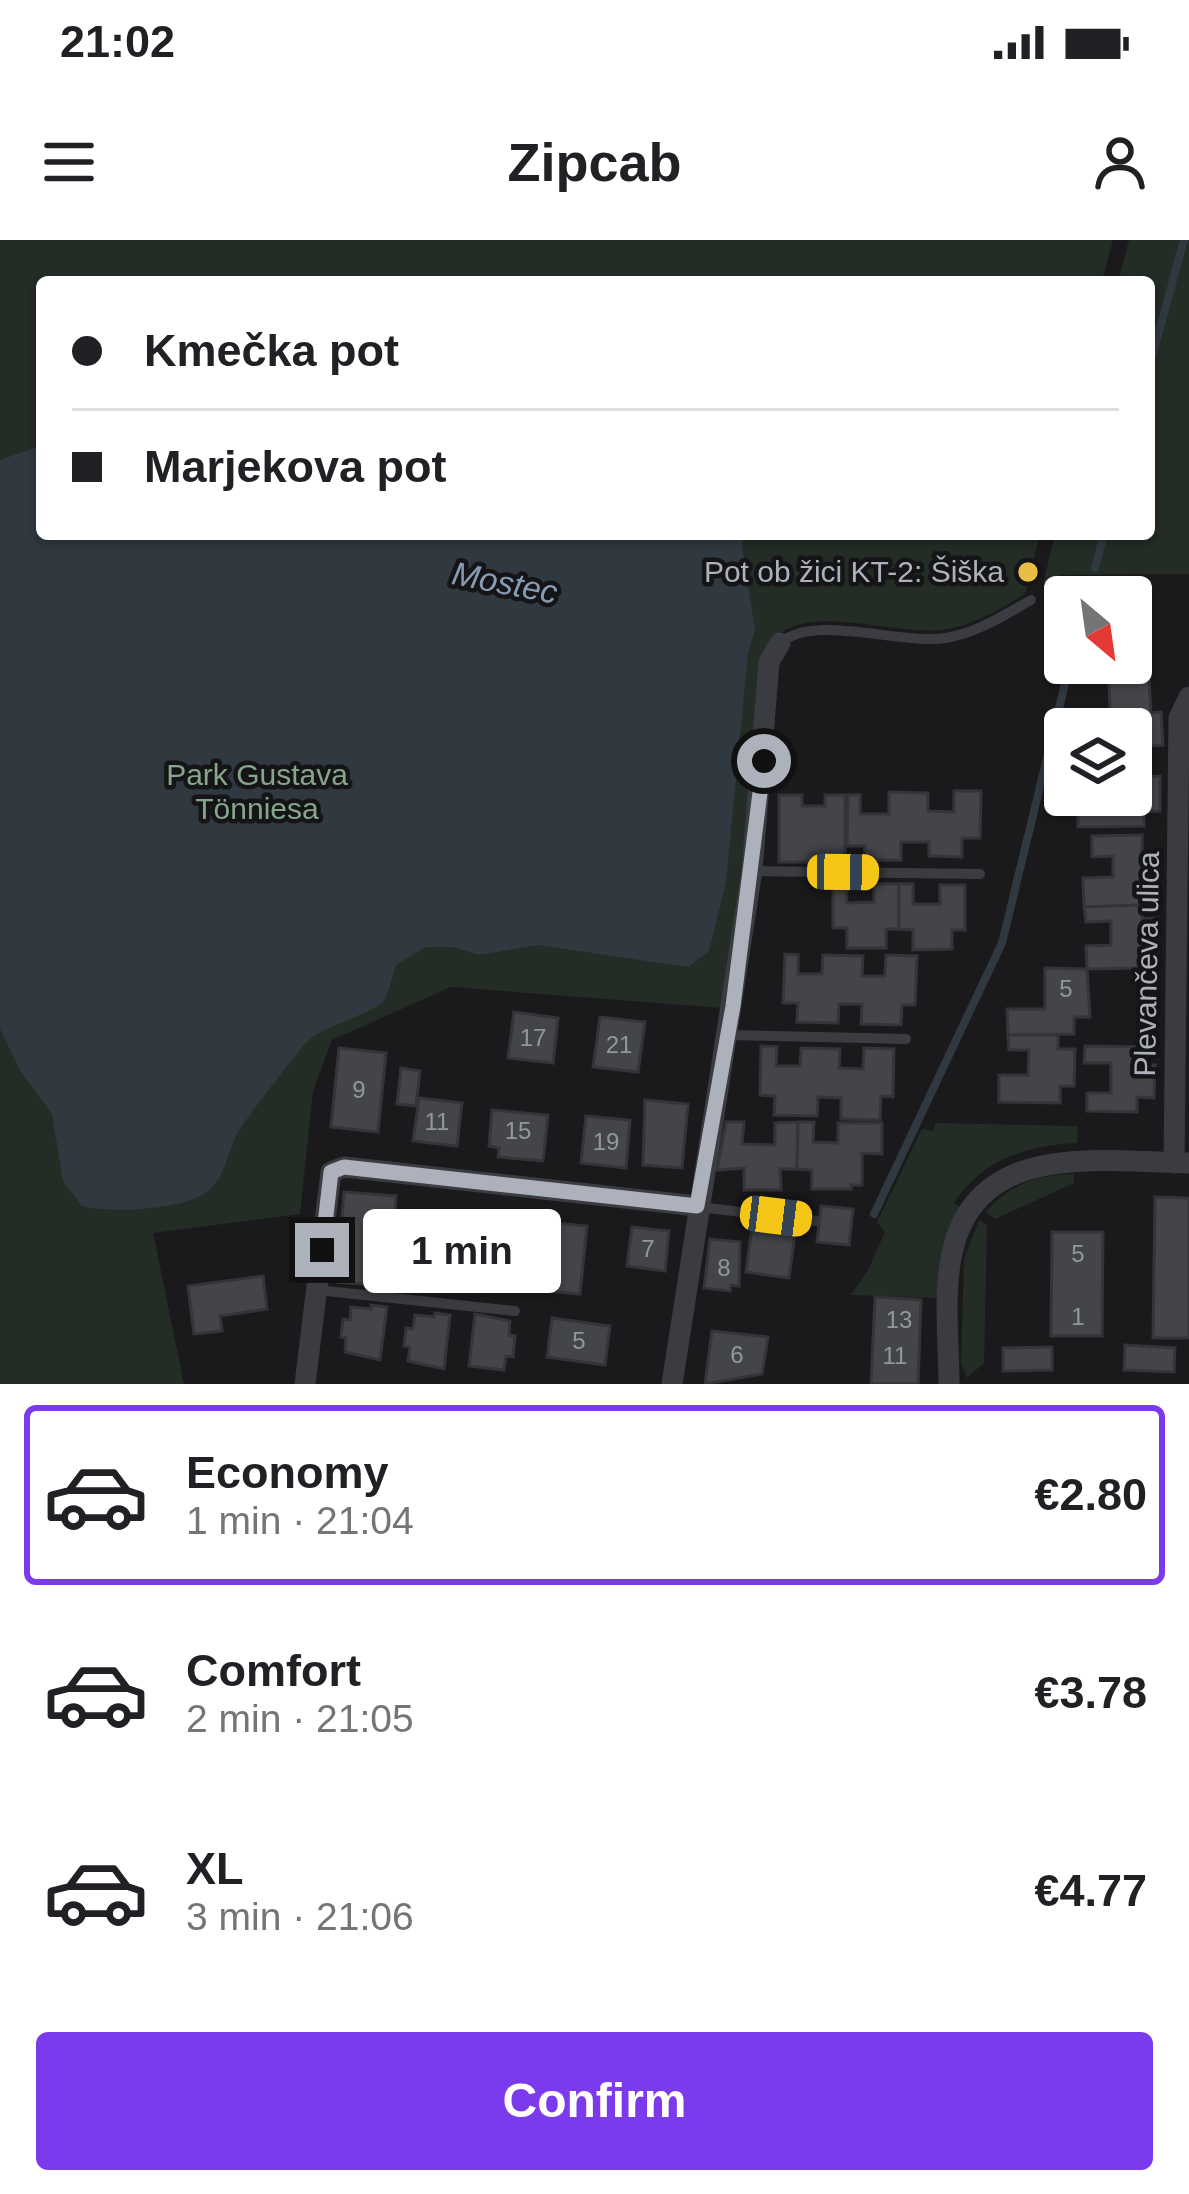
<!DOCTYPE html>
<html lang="en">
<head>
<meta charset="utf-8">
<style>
  :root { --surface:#fff; --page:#f2f2f2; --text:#202124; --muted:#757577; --line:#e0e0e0; --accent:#7c3aed }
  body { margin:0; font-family:Arial,sans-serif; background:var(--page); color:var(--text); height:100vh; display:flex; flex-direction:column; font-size:45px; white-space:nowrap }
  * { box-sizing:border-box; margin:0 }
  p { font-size:39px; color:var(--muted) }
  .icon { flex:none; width:66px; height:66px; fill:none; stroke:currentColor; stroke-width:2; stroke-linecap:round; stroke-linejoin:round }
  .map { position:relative; height:1144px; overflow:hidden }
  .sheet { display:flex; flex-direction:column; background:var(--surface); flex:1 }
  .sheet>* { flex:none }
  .hud { position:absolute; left:36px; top:36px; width:1119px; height:264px; border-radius:12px; box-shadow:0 3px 9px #0004; display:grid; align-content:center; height:264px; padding:0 36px; background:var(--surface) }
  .needle { width:78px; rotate:151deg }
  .controls { position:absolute; left:1044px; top:336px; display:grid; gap:24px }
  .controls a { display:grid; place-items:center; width:108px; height:108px; border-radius:12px; background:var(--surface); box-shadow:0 3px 9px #0004; font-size:60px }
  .end { position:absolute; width:54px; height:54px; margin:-27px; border:15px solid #adb1bb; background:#111; box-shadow:0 0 0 6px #111 }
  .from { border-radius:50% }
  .bubble { position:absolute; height:84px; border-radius:12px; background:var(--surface); box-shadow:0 3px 9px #0004; font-size:39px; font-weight:700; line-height:84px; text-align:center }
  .car { position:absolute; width:36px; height:72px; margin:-36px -18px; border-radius:15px; box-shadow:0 0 9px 3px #0007; background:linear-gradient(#f5c518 24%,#345 0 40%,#f5c518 0 76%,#345 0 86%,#f5c518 0) }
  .hud b { display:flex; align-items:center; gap:42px; height:114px; font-size:45px }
  .hud b+b { border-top:3px solid var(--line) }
  .hud i { width:30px; height:30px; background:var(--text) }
  ul { padding:21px 0 0; list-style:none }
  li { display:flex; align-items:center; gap:36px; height:180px; margin:0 24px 18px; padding:0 12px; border:6px solid transparent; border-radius:12px }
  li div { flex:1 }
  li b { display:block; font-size:45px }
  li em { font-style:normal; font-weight:700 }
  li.selected { border-color:var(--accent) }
  li>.icon { width:108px; height:108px; stroke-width:1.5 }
  .cta { display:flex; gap:24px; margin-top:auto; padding:24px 36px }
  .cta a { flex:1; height:138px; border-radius:12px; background:var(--accent); color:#fff; font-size:48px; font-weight:700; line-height:138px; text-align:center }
  .status { display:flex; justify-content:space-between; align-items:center; height:84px; padding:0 60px; background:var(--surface); direction:ltr }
  .status svg { height:33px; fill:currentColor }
  header { display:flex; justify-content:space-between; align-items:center; height:156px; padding:0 36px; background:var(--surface); font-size:54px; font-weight:700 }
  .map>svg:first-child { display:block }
  .green { fill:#242c26 }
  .water { fill:#303840 }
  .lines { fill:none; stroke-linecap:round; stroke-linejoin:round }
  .stream { stroke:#303840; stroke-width:8 }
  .building { fill:#444549; stroke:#353438; stroke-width:3 }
  .lane { stroke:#3b3c41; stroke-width:10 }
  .street { stroke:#3b3c41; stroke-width:21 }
  .route { stroke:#adb1bb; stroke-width:15 }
  .poi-dot { fill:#e9bd45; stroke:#151517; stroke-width:4.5 }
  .labels { text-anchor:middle; stroke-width:9; stroke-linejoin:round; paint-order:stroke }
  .number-label { font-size:24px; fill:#93969e }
  .poi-label { font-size:30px; fill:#adb1bb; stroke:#151517; text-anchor:end }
  .park-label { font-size:30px; fill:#86a58a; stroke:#151517 }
  .street-label { font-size:30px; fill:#adb1bb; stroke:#151517 }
  .water-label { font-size:33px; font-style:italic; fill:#879cb4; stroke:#151517 }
</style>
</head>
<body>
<div class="status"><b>21:02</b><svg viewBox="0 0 49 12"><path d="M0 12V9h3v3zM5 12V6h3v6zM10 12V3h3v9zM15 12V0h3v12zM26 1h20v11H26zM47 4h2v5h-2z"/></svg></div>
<header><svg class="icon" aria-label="menu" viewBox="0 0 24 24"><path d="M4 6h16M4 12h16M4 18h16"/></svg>Zipcab<svg class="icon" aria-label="person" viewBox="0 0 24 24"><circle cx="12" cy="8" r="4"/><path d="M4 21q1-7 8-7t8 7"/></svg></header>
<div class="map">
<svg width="1189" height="1144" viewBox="0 0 1189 1144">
  <rect width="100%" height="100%" fill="#1a1a1c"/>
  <g class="green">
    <path d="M 0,0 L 1113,0 L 1102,42 L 42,42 L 42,294 L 1040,294 L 1025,354 C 999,370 970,387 940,390 C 889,395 817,364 776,396 L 722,768 L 451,747 L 332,800 L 313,851 L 300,974 L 153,993 L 184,1144 L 0,1144 Z"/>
    <polygon points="1129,0 1189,0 1189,334 1061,335 1043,344 1055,294 1149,294 1149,42 1118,42"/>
    <path d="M 935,883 L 1078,886 L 1077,903 C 1026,906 984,918 954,963 L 960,967 L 940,1018 L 939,1058 L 851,1055 L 868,1030 L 885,992 L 877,982 L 922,889 L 934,891 Z"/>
    <path d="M 1074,934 L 1074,943 L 995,979 L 986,972 C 1009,944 1039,934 1074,934 Z"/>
    <polygon points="979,980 987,985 984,1123 967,1138 961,1124 964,1019"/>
  </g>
  <path class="water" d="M 42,205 L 42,294 L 745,294 L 742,305 L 755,390 L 748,413 L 726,642 L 709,711 L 688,727 L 538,705 L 479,715 L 453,707 L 426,707 L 396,725 C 392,735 390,751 384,760 C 375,774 321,785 304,805 C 283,831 261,859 242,886 C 225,910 229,940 200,956 C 175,970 110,973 82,966 L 63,941 L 52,874 L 21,832 L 0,789 L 0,220 Z"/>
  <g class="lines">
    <g class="stream">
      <polyline points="1149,128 1184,0"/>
      <polyline points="1095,328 1104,294"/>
      <polyline points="1086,357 1086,355"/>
      <polyline points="874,974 1002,703 1070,423"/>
    </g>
  </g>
  <g class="building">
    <polygon points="1148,424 1151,473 1161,472 1163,505 1143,506 1143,519 1131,519 1131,489 1075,489 1111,486 1108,426"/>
    <polygon points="1131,519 1143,519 1143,537 1160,536 1160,571 1144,572 1144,586 1078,587 1078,560 1131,555"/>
    <polygon points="954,551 981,551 980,598 962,598 962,617 929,616 929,602 901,602 901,620 864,620 865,606 847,606 848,555 860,555 860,574 889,574 889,552 928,553 928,571 954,572"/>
    <polygon points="779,555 802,555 802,566 825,566 825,555 845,555 845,622 779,622"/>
    <polygon points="1142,595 1142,613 1160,613 1161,651 1143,652 1143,665 1084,667 1083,638 1113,637 1113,616 1092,617 1092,596"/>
    <polygon points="833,643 846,643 847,663 874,662 874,644 899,644 899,689 886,689 886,708 847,708 847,688 833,688"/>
    <polygon points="899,644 913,644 913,664 940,664 940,645 965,645 965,690 952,690 952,709 913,710 913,690 899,689"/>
    <polygon points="1143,665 1142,679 1157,678 1158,718 1140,718 1140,728 1087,729 1086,706 1111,705 1111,681 1086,682 1084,667"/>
    <polygon points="785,714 798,715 798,734 822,734 823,715 863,716 862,736 885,736 886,715 917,716 915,765 902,765 901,785 861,784 862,764 839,764 838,783 797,782 798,763 783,763"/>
    <polygon points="1045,728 1087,729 1090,777 1074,777 1074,794 1008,795 1007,769 1045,769"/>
    <polygon points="514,772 558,778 553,823 508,818"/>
    <polygon points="600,777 645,782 638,832 593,827"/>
    <polygon points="1008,795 1058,795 1058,809 1075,809 1074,846 1060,846 1060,863 999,862 999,835 1028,835 1029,810 1009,810"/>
    <polygon points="761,806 777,807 776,826 800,826 801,808 840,809 839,828 863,829 864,808 894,809 893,857 881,856 880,880 841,879 841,858 818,857 817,876 774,875 775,856 760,855"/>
    <polygon points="1085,806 1142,807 1141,824 1155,825 1154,858 1137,857 1137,872 1087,871 1087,853 1111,853 1111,823 1084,823"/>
    <polygon points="339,808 386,813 378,892 331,887"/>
    <polygon points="401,828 420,831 416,866 397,864"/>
    <polygon points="419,858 462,863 457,906 413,901"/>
    <polygon points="645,860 688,864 682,928 643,925"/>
    <polygon points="492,870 548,875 543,921 498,917 499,908 489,906"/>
    <polygon points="586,876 630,880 626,928 581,923"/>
    <polygon points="726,882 744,882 742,904 775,905 775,883 798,882 797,929 780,929 781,950 744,950 744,928 717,930"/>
    <polygon points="798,882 814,882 813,902 838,903 838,883 882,883 882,914 862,913 862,945 851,945 851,949 812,949 812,930 797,929"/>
    <polygon points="344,952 396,956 389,1046 337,1042"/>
    <polygon points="1155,957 1189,958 1189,1098 1153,1098"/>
    <polygon points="821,966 853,969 849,1005 817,1002"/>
    <polygon points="753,980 796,986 789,1038 746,1032"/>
    <polygon points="555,983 587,986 580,1054 527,1049 530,1015 551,1017"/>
    <polygon points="416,985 459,990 453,1042 409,1037"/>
    <polygon points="632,987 669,991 665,1031 627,1026"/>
    <polygon points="1052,992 1103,992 1102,1096 1051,1096"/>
    <polygon points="710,999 740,1002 739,1046 731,1045 730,1051 704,1048"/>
    <polygon points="263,1036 267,1069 220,1076 222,1091 194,1094 188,1046"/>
    <polygon points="875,1057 921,1060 918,1144 871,1144"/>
    <polygon points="371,1065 387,1067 380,1120 345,1112 346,1098 341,1097 343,1079 350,1080 351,1067 371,1069"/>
    <polygon points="435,1073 450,1075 444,1129 408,1121 410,1107 404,1106 406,1088 413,1089 415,1075 434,1077"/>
    <polygon points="475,1074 510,1081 509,1095 515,1096 513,1117 506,1116 504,1130 469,1126"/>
    <polygon points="552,1078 610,1086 605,1125 547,1117"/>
    <polygon points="712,1091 768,1097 762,1134 705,1144"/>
    <polygon points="1125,1105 1175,1108 1174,1132 1124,1130"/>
    <polygon points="1052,1107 1052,1130 1003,1131 1003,1108"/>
  </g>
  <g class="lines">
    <g class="lane">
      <path d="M 780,403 C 815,373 899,405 946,398 C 977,393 1004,375 1031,360"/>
      <polyline points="752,631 980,634"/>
      <polyline points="727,795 906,799"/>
      <polyline points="700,967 816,981"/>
      <polyline points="317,1050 515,1071"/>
    </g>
    <g class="street">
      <polyline points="1174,923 1179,478 1189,457"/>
      <polyline points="305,1144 331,932 344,927 697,966"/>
      <polyline points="672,1144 752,631 769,422 780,403"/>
      <path d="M 949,1144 C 949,1102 943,1055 952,1013 C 977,899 1102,922 1189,923"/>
    </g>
  </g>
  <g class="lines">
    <polyline class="route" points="322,1010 331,932 344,927 697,966 733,766 764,521"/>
  </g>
  <circle class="poi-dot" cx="1028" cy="332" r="12"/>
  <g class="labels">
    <g class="number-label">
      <text x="1066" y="757">5</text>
      <text x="533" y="806">17</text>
      <text x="619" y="813">21</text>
      <text x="359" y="858">9</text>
      <text x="437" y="890">11</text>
      <text x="518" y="899">15</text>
      <text x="606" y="910">19</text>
      <text x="648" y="1017">7</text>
      <text x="1078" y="1022">5</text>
      <text x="724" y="1036">8</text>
      <text x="1078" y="1085">1</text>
      <text x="899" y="1088">13</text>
      <text x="579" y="1109">5</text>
      <text x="737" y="1123">6</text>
      <text x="895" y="1124">11</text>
    </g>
    <g class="poi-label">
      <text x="1004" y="342">Pot ob žici KT-2: Šiška</text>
    </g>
    <g class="park-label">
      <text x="257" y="545">Park Gustava<tspan x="257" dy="34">Tönniesa</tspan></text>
    </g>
    <g class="street-label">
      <text transform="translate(1147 724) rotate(-89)" y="10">Plevančeva ulica</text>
    </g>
    <g class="water-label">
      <text transform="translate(505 342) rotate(11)" y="12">Mostec</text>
    </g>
  </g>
</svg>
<div class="controls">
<a><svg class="needle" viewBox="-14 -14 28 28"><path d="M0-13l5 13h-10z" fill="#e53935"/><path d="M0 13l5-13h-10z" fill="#757577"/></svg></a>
<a><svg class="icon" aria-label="layers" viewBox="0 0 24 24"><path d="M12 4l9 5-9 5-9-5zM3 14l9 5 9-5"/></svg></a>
</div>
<i class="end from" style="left:764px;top:521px"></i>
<i class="end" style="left:322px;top:1010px"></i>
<div class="bubble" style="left:363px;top:969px;width:198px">1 min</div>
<i class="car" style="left:843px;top:632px;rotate:91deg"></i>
<i class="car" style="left:776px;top:976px;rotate:97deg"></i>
<div class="hud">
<b><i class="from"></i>Kmečka pot</b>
<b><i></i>Marjekova pot</b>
</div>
</div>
<section class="sheet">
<ul>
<li class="selected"><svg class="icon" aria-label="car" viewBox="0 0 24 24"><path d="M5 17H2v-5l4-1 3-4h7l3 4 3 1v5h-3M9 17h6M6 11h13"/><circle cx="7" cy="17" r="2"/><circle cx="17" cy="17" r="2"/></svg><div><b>Economy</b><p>1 min · 21:04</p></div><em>€2.80</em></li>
<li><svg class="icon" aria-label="car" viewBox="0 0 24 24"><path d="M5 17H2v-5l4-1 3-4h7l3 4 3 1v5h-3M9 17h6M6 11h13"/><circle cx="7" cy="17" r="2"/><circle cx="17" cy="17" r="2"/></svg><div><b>Comfort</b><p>2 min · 21:05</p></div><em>€3.78</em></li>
<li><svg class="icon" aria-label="car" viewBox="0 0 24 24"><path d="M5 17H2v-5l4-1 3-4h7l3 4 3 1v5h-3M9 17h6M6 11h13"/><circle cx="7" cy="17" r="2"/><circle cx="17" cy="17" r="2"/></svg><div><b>XL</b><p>3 min · 21:06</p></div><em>€4.77</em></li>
</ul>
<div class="cta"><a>Confirm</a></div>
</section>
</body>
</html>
